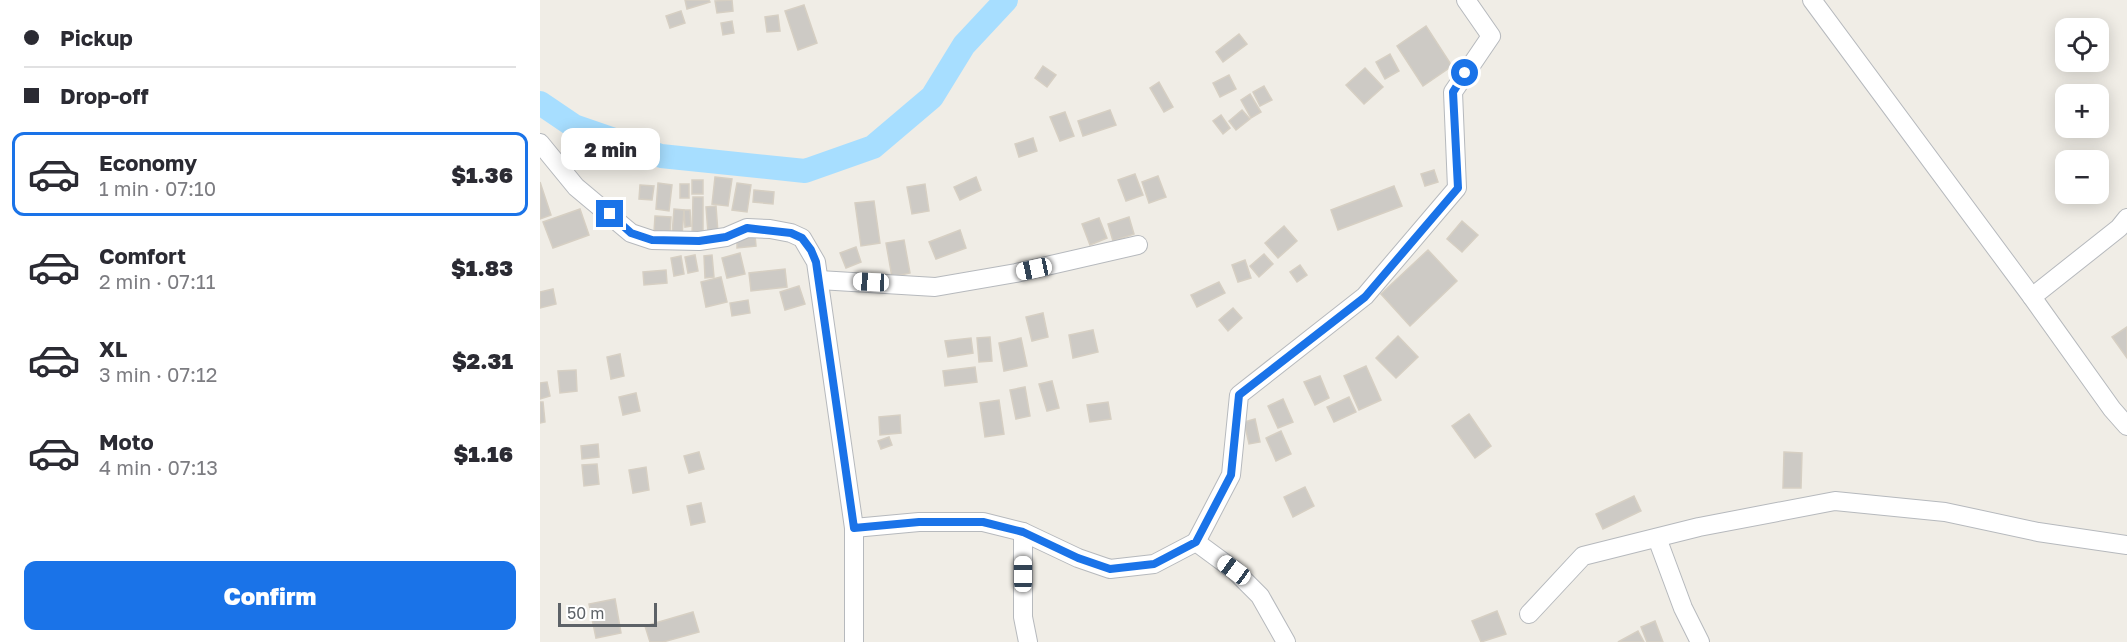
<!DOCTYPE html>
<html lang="en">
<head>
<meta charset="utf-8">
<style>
  :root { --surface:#fff; --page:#f7f7f7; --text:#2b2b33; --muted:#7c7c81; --line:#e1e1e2; --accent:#1a73e8 }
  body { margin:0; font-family:"Golos Text",sans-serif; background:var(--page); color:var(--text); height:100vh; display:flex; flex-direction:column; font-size:22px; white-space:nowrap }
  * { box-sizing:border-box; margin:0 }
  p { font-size:20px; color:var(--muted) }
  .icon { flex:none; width:33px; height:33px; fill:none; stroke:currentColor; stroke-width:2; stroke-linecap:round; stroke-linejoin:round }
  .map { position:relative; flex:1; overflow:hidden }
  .sheet { display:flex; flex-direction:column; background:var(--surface); width:540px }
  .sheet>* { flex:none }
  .top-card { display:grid; align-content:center; height:132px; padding:0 24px; background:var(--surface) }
  .buttons { position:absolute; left:1515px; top:18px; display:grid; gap:12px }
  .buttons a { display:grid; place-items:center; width:54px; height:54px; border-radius:12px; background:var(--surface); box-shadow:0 3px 15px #0003; font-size:30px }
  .scale { position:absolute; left:18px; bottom:15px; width:99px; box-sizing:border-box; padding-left:6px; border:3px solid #5d6267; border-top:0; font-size:16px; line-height:21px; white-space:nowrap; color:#5d6267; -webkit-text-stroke:4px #fff; paint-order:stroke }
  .end { position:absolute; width:27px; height:27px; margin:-14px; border:8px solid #1a73e8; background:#fff; box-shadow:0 0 0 3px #fff }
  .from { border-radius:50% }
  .bubble { position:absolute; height:42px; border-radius:12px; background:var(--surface); box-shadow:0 3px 15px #0003; font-size:20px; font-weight:800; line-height:42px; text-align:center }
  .car { position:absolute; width:18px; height:36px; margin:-18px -9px; border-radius:8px; box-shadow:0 0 4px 2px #0007; background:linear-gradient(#fff 24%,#345 0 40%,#fff 0 76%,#345 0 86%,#fff 0) }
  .top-card b { display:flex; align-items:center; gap:21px; height:57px; font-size:22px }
  .top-card b+b { border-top:2px solid var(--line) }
  .top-card i { width:15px; height:15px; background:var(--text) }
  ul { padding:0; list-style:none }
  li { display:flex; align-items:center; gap:18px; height:84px; margin:0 12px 9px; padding:0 12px; border:3px solid transparent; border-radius:12px }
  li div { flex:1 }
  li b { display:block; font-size:22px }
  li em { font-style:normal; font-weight:800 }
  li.selected { border-color:var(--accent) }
  li>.icon { width:54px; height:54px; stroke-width:1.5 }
  .cta { display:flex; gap:12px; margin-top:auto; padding:12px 24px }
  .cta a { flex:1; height:69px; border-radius:12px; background:var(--accent); color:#fff; font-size:24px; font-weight:800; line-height:69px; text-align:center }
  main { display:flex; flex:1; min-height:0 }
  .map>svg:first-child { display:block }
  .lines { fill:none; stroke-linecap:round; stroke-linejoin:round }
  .river { stroke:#a7deff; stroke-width:24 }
  .building { fill:#cdcac5; stroke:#d6cfc3; stroke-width:1.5 }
  .minor-casing { stroke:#b6b9bd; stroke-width:20 }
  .minor { stroke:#fff; stroke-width:18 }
  .route { stroke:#1a73e8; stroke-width:8 }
</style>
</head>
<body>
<main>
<section class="sheet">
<div class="top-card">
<b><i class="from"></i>Pickup</b>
<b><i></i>Drop-off</b>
</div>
<ul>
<li class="selected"><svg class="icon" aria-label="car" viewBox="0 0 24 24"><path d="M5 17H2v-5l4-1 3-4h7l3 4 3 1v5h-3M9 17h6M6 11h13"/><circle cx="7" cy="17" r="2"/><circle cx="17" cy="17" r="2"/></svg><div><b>Economy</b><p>1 min · 07:10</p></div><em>$1.36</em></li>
<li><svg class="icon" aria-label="car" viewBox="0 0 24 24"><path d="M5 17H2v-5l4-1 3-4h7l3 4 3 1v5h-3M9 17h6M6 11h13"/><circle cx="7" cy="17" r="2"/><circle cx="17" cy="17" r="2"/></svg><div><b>Comfort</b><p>2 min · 07:11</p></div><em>$1.83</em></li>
<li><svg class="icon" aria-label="car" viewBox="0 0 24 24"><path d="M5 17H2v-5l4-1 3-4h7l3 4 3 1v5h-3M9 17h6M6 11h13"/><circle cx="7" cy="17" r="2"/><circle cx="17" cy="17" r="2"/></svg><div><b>XL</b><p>3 min · 07:12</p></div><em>$2.31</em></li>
<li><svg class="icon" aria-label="car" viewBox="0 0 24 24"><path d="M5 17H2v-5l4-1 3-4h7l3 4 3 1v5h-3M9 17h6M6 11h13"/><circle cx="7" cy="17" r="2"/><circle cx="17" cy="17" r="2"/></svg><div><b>Moto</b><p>4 min · 07:13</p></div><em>$1.16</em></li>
</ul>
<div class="cta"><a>Confirm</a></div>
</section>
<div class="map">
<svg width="1587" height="642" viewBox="0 0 1587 642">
  <rect width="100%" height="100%" fill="#f0ede6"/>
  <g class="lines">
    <polyline class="river" points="0,103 34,126 121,156 265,171 333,147 392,97 424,45 466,0"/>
  </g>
  <g class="building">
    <polygon points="145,0 169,0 170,2 147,9"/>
    <polygon points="192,0 193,11 177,13 175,1"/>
    <polygon points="264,5 277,43 258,50 245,11"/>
    <polygon points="141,11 145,23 130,28 126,16"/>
    <polygon points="238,15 240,31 227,32 225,17"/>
    <polygon points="192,21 194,33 183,35 181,23"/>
    <polygon points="886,26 912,66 883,86 857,46"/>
    <polygon points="699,34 707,44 683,62 676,52"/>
    <polygon points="850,54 859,71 845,79 836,62"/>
    <polygon points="503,66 516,75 507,87 495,78"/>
    <polygon points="825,68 843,87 824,104 806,85"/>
    <polygon points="689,75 696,89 680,97 673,83"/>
    <polygon points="619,82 633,107 624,112 610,88"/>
    <polygon points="724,86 732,100 720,106 713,92"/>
    <polygon points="710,94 721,112 711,118 701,100"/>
    <polygon points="570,110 576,125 543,136 538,121"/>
    <polygon points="702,110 710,119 696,130 689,121"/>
    <polygon points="525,112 534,136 520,141 510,117"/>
    <polygon points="681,115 690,128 683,134 673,121"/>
    <polygon points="493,138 497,151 479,157 475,144"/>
    <polygon points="894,170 898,182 885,186 881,174"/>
    <polygon points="595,174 603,195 586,201 578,180"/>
    <polygon points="618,176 626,197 609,203 602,182"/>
    <polygon points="175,177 192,179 188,206 172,204"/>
    <polygon points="436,177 441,190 420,200 414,187"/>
    <rect x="152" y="180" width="11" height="14"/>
    <polygon points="0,182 11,215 0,219"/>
    <polygon points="118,183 132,185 129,211 116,209"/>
    <polygon points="197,183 211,185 207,212 192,210"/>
    <rect x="140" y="184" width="9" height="14"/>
    <polygon points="385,184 389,211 372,214 367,187"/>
    <polygon points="100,185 114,186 112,200 99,199"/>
    <polygon points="854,186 862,206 798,230 791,210"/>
    <polygon points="214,190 234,192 233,204 213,202"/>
    <polygon points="153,197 163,197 163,237 152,237"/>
    <polygon points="334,201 340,243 321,246 315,203"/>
    <polygon points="176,206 178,233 168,233 166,207"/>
    <polygon points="40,209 49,235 13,248 3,222"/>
    <polygon points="134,209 144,210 142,236 132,235"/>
    <polygon points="144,210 150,210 151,226 145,227"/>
    <polygon points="115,216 131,217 130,233 114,232"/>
    <polygon points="589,217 594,234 573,241 568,224"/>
    <polygon points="559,218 567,238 550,245 542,224"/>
    <polygon points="922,221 938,235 922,252 907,239"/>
    <polygon points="744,226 757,241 738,258 725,243"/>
    <polygon points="420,230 426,248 396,259 389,242"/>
    <polygon points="215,235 216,246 197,248 197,236"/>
    <polygon points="364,240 370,273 352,277 346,243"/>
    <polygon points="316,247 321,262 306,268 300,253"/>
    <polygon points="888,250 917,281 870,326 841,294"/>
    <polygon points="200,253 205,274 187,278 182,258"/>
    <polygon points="724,254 733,264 719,277 710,266"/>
    <polygon points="155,255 158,271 148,273 145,257"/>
    <polygon points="172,255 174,277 165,278 164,256"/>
    <polygon points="141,256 144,274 134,276 131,258"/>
    <polygon points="705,260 711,278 698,282 692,265"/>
    <polygon points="760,265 767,275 757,282 750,272"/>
    <polygon points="245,269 247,287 211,291 209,273"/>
    <polygon points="126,270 127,283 104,285 103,272"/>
    <polygon points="181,277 187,302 166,307 161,282"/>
    <polygon points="679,282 685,293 657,307 651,295"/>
    <polygon points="259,286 265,304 245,310 240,292"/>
    <polygon points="13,289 16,304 0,308 0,292"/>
    <polygon points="208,300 210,313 192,316 190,303"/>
    <polygon points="693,308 702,318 688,331 679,320"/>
    <polygon points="503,313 508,337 492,341 486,317"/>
    <polygon points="1587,327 1587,358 1572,337"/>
    <polygon points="553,330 558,352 533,358 529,335"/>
    <polygon points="858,336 878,357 856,378 836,358"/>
    <polygon points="450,337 452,361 439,362 437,338"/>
    <polygon points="431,338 433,353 408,357 405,341"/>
    <polygon points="481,338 487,366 464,371 459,343"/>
    <polygon points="80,354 84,376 71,379 67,357"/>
    <polygon points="826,366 841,400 819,410 804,376"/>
    <polygon points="435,367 437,382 405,386 403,371"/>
    <polygon points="36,370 37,391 20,393 18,371"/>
    <polygon points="780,376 789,398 775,405 764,382"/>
    <polygon points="512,381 519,408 507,411 499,384"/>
    <polygon points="7,382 10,396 0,399 0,383"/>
    <polygon points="485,387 490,416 476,419 470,390"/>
    <polygon points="96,393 100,411 83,415 79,397"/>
    <polygon points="809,397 816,412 794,422 787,407"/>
    <polygon points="743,399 753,422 738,428 728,406"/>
    <polygon points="459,400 464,434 445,437 440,403"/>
    <polygon points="0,402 3,402 5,422 0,423"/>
    <polygon points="568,402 571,419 550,422 547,405"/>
    <polygon points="929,414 951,446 935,458 912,426"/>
    <polygon points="360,415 361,433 340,435 339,417"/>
    <polygon points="715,419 720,442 709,444 704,422"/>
    <polygon points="741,431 751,454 736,461 726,438"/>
    <polygon points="349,437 352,445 341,449 338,441"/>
    <polygon points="58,444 59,457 42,459 41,446"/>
    <polygon points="159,452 164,469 149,473 144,456"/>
    <polygon points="1244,452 1262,453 1261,488 1243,488"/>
    <polygon points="57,464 59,484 44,486 42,465"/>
    <polygon points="106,467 109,490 93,493 89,470"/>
    <polygon points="765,487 774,506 753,517 744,497"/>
    <polygon points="1094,496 1101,511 1063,529 1056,514"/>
    <polygon points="161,503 165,522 151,525 147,506"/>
    <polygon points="75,599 81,633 56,638 49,604"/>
    <polygon points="957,611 966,634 941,642 932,621"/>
    <polygon points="153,612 159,632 123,642 110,642 105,626"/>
    <polygon points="1115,621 1123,642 1107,642 1101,627"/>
    <polygon points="1098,631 1104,642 1078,642"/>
  </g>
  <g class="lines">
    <defs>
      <g id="minor">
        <polyline points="1272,0 1492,297 1572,409 1587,426"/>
        <polyline points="0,143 36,187 91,233 112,240 159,241 186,237 207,228 230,229 251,233 262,238 276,262 314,528 379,522 443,522 483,532 538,558 570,569 614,564 656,542 694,570 720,596 746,642"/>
        <polyline points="279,280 395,287 476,273 598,245"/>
        <polyline points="1492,297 1579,228 1587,218"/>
        <polyline points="314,528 314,642"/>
        <polyline points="483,532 483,617 488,642"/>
        <polyline points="1117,538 1143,608 1160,642"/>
        <polyline points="656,542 691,475 699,395 825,296 917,188 913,92 951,36 926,0"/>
        <polyline points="989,614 1043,556 1159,527 1295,501 1405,512 1498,532 1587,545"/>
      </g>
    </defs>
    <use href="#minor" class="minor-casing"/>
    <use href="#minor" class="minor"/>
  </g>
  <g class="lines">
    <polyline class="route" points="70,214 91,233 112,240 159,241 186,237 207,228 251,233 262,238 271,250 276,262 314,528 379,522 443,522 483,532 538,558 570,569 614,564 656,542 691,475 699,395 825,297 918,188 913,92 925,73"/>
  </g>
</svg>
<div class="buttons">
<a><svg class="icon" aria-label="locate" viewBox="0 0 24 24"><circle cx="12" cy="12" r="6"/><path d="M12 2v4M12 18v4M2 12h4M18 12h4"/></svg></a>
<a>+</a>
<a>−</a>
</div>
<div class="scale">50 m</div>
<i class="end from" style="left:925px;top:73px"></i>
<i class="end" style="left:70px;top:214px"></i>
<div class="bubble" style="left:21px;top:128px;width:99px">2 min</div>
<i class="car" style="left:494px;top:269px;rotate:258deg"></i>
<i class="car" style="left:331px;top:282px;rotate:273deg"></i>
<i class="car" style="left:694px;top:570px;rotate:306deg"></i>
<i class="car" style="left:483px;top:574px;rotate:0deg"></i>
</div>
</main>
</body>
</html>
